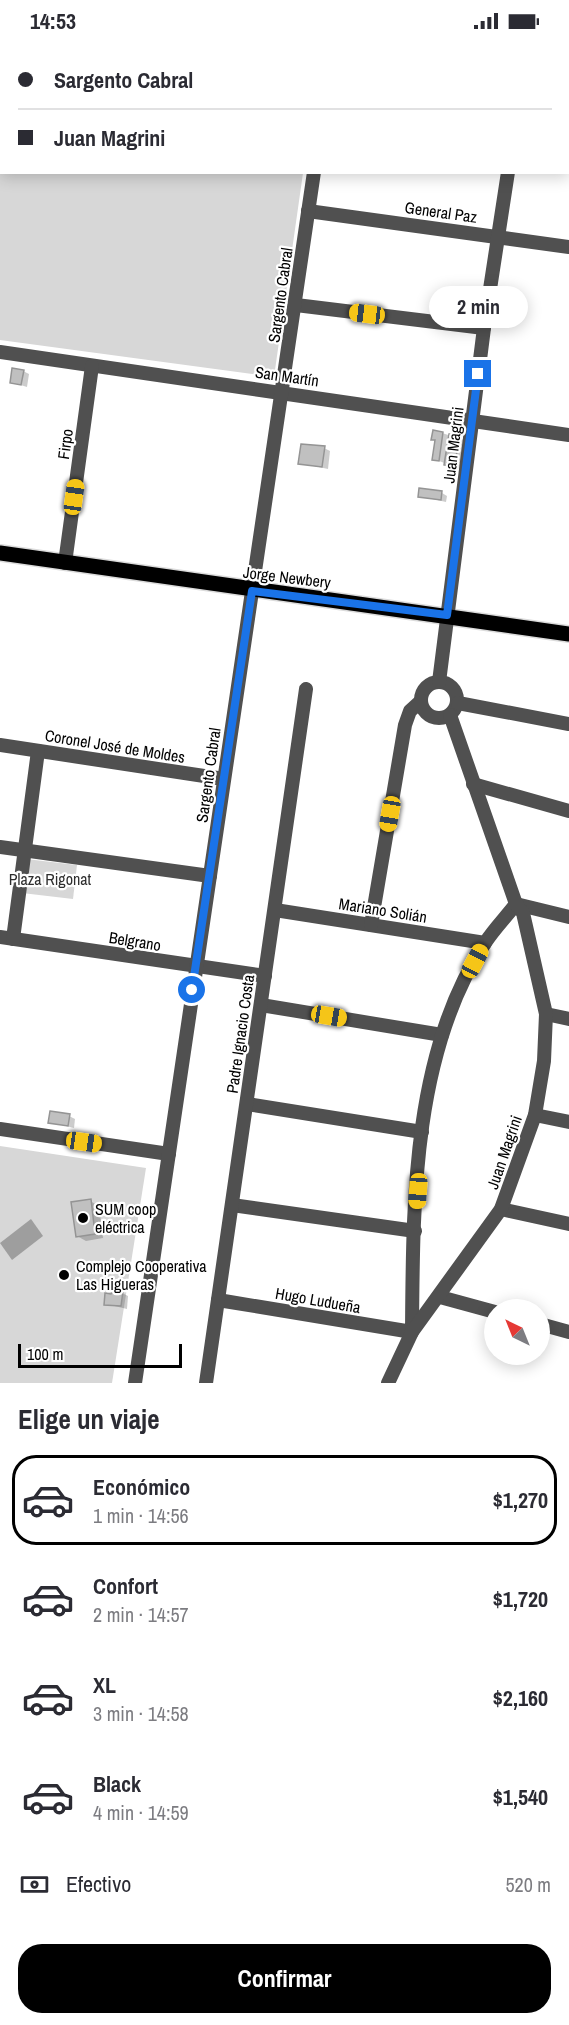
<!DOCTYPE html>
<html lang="es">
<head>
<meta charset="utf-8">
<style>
  :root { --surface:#fff; --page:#f7f7f7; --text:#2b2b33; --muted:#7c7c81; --line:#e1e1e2; --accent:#000 }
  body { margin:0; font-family:"Archivo Narrow",sans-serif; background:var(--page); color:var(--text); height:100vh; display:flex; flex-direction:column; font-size:22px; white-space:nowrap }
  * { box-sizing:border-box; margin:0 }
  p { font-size:20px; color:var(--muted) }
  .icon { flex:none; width:33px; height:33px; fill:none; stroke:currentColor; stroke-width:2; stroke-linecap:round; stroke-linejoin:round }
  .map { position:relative; height:1341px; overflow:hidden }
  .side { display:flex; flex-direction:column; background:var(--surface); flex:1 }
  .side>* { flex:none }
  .hud { position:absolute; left:0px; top:0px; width:570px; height:132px; box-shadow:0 3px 15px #0003; display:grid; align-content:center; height:132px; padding:0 18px; background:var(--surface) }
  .needle { width:39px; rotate:317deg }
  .tools { position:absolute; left:484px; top:1257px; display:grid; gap:12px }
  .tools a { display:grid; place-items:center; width:66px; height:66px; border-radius:50%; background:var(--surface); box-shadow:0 3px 15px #0003; font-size:30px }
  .scale { position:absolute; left:18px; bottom:15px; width:164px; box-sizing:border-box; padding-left:6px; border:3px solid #000; border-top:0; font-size:16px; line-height:21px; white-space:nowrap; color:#000; -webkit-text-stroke:4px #fff; paint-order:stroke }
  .end { position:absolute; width:27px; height:27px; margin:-14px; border:8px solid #1a73e8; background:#fff; box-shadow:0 0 0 3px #fff }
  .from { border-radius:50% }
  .bubble { position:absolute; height:42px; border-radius:21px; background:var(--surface); box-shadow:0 3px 15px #0003; font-size:20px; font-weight:700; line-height:42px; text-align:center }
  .car { position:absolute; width:18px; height:36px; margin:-18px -9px; border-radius:8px; box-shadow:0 0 4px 2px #0007; background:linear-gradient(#f5c518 24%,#345 0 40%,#f5c518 0 76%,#345 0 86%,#f5c518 0) }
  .hud b { display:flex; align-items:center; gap:21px; height:57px; font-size:22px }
  .hud b+b { border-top:2px solid var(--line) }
  .hud i { width:15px; height:15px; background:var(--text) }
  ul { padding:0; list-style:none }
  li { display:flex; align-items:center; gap:18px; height:90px; margin:0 12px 9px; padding:0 6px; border:3px solid transparent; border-radius:24px }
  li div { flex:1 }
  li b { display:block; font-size:22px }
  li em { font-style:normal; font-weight:700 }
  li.on { border-color:var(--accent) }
  li>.icon { width:54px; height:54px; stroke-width:1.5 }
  h2 { padding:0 18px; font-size:27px; line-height:72px }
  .pay { display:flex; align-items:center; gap:15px; height:66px; padding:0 18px; font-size:22px }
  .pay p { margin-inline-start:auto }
  .action { display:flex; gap:12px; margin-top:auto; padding:12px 18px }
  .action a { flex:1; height:69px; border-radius:24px; background:var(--accent); color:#fff; font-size:24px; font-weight:700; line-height:69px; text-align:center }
  .status { display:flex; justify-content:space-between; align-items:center; height:42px; padding:0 30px; background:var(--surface); direction:ltr }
  .status svg { height:16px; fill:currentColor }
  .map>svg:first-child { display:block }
  .green { fill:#d7d7d7 }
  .water { fill:#9e9e9e }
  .shadow { fill:#0003 }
  .building { fill:#c0c0c0; stroke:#949494; stroke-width:1.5 }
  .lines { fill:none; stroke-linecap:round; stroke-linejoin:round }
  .major-casing { stroke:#dbdbdb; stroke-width:18 }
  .minor { stroke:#505050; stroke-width:14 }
  .major { stroke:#000; stroke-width:15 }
  .route { stroke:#1a73e8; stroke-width:8 }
  .poi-dot { fill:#000; stroke:#fff; stroke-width:2 }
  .labels { text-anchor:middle; stroke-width:4.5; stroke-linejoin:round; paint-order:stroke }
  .street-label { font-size:16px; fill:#000; stroke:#fff }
  .park-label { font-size:16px; fill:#2e2e2e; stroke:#fff }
  .poi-label { font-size:16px; fill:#000; stroke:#fff; text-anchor:start }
</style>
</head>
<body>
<div class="status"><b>14:53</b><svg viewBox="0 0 49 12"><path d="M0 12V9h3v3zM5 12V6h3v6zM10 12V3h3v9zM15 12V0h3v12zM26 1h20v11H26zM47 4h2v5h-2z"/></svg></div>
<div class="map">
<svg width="569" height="1341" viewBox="0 0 569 1341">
  <rect width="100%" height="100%" fill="#fff"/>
  <g class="green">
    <polygon points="0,0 322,0 2,2 2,130 303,131 274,335 0,298"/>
    <polygon points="26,817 77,823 73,857 22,851"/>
    <polygon points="0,1104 146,1126 112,1341 0,1341"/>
  </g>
  <polygon class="water" points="31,1177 43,1194 12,1218 0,1201"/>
  <g class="shadow">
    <polygon points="23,329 29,332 27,345 11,340"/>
    <polygon points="442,391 464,398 460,427 434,417"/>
    <polygon points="324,406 330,409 328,427 300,421"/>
    <polygon points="442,451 447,454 446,460 419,454"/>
    <polygon points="69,1074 75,1077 74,1086 50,1080"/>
    <polygon points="90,1159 99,1164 103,1196 86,1199 77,1194"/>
    <polygon points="122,1251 128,1254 127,1267 106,1262 112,1253"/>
  </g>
  <g class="building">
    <polygon points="12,326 24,328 21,343 10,341"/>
    <polygon points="433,388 443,390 439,419 432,418 435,398 431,398"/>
    <polygon points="449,392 459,393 455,425 444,423"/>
    <polygon points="301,402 325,404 322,425 298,422"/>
    <polygon points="419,446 442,449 441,458 418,455"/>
    <polygon points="50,1069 70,1072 68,1084 48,1081"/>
    <polygon points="91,1157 95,1192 76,1195 71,1160"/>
    <polygon points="113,1249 123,1249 121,1264 104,1263 105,1251 111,1252"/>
  </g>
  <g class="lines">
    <defs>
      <polyline id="major" points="0,511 569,592"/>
    </defs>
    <use href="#major" class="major-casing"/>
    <g class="minor">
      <polyline points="481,0 492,2"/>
      <polyline points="522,0 523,2"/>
      <polyline points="333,2 334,0"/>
      <polyline points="558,2 560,0"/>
      <polyline points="568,20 569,20"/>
      <polyline points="568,45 569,46"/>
      <polyline points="308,169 569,205"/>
      <polyline points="296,263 484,286"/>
      <polyline points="0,310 569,393"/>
      <polyline points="65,521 92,324"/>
      <circle cx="439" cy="658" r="18"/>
      <polyline points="439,640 484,286 508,130"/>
      <polyline points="458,661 569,682"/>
      <polyline points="0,703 224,737"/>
      <polyline points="473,742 569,769"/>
      <polyline points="0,805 210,834"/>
      <polyline points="275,868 485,901"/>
      <polyline points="371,883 405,683 410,669 421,659"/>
      <polyline points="0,895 265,934"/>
      <polyline points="13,897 38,709"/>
      <polyline points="261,963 442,993"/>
      <polyline points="546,972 569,977"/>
      <polyline points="247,1062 422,1090"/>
      <polyline points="535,1073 569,1080"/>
      <polyline points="0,1087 169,1112"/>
      <polyline points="232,1163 415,1189"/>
      <polyline points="501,1167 569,1182"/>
      <polyline points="440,1255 495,1270"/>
      <path d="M 218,1258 L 412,1290 C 413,1163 412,1011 485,901 C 494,887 506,875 516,862 L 569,875"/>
      <polyline points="540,1282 569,1290"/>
      <polyline points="135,1341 314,130"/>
      <polyline points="206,1341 306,647"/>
      <polyline points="388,1341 412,1290 501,1167 535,1073 544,1019 546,972 523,871 516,862 450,673"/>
    </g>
    <use href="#major" class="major"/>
  </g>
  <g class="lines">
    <polyline class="route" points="192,948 252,549 447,573 478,332"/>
  </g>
  <g class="poi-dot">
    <circle cx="83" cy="1176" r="6"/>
    <circle cx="64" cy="1233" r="6"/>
  </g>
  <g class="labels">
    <g class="street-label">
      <text transform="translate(441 170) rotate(8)" y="6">General Paz</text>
      <text transform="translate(280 253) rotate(-82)" y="6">Sargento Cabral</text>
      <text transform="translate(287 334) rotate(8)" y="6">San Martín</text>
      <text transform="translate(65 402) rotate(-82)" y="6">Firpo</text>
      <text transform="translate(453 403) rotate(-83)" y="6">Juan Magrini</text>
      <text transform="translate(287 535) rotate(7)" y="6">Jorge Newbery</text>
      <text transform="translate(115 704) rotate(9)" y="6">Coronel José de Moldes</text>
      <text transform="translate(208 733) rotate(-82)" y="6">Sargento Cabral</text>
      <text transform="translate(383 868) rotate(9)" y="6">Mariano Solián</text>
      <text transform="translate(135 899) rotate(9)" y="6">Belgrano</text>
      <text transform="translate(240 992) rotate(-82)" y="6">Padre Ignacio Costa</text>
      <text transform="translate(504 1110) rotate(-71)" y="6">Juan Magrini</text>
      <text transform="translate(318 1258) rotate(10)" y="6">Hugo Ludueña</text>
    </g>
    <g class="park-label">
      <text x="50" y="843">Plaza Rigonat</text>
    </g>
    <g class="poi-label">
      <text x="95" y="1173">SUM coop<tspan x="95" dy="18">eléctrica</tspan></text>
      <text x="76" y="1230">Complejo Cooperativa<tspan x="76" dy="18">Las Higueras</tspan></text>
    </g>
  </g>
</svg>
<div class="tools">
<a><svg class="needle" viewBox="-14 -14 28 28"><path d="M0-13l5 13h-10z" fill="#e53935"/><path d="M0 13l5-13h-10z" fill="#7c7c81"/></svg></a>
</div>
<div class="scale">100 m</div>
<i class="end from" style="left:192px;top:948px"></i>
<i class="end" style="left:478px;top:332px"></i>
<div class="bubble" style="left:429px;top:244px;width:99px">2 min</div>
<i class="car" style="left:367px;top:272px;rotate:277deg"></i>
<i class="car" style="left:74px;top:455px;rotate:8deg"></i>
<i class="car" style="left:390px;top:772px;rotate:190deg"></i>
<i class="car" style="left:475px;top:919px;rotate:28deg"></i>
<i class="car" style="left:329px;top:974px;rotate:100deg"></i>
<i class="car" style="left:84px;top:1100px;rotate:98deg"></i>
<i class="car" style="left:418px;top:1149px;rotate:184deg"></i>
<div class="hud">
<b><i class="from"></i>Sargento Cabral</b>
<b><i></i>Juan Magrini</b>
</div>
</div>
<section class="side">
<h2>Elige un viaje</h2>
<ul>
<li class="on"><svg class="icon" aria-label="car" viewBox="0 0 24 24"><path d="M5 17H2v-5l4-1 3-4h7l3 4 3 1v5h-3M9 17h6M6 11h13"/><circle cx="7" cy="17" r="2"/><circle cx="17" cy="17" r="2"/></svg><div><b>Económico</b><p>1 min · 14:56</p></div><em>$1,270</em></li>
<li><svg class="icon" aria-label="car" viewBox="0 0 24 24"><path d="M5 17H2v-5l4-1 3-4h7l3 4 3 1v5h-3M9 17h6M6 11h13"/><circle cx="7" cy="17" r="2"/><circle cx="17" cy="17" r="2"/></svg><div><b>Confort</b><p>2 min · 14:57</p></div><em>$1,720</em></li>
<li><svg class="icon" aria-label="car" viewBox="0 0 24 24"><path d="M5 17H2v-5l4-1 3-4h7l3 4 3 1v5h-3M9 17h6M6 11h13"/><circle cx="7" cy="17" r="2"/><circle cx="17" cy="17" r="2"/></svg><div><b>XL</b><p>3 min · 14:58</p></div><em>$2,160</em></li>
<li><svg class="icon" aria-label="car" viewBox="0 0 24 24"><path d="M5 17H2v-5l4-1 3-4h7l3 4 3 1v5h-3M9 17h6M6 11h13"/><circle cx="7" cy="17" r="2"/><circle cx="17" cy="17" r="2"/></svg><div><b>Black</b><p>4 min · 14:59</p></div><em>$1,540</em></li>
</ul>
<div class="pay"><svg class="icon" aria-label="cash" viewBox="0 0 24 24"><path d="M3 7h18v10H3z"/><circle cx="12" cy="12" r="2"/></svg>Efectivo<p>520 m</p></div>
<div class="action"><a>Confirmar</a></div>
</section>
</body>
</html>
